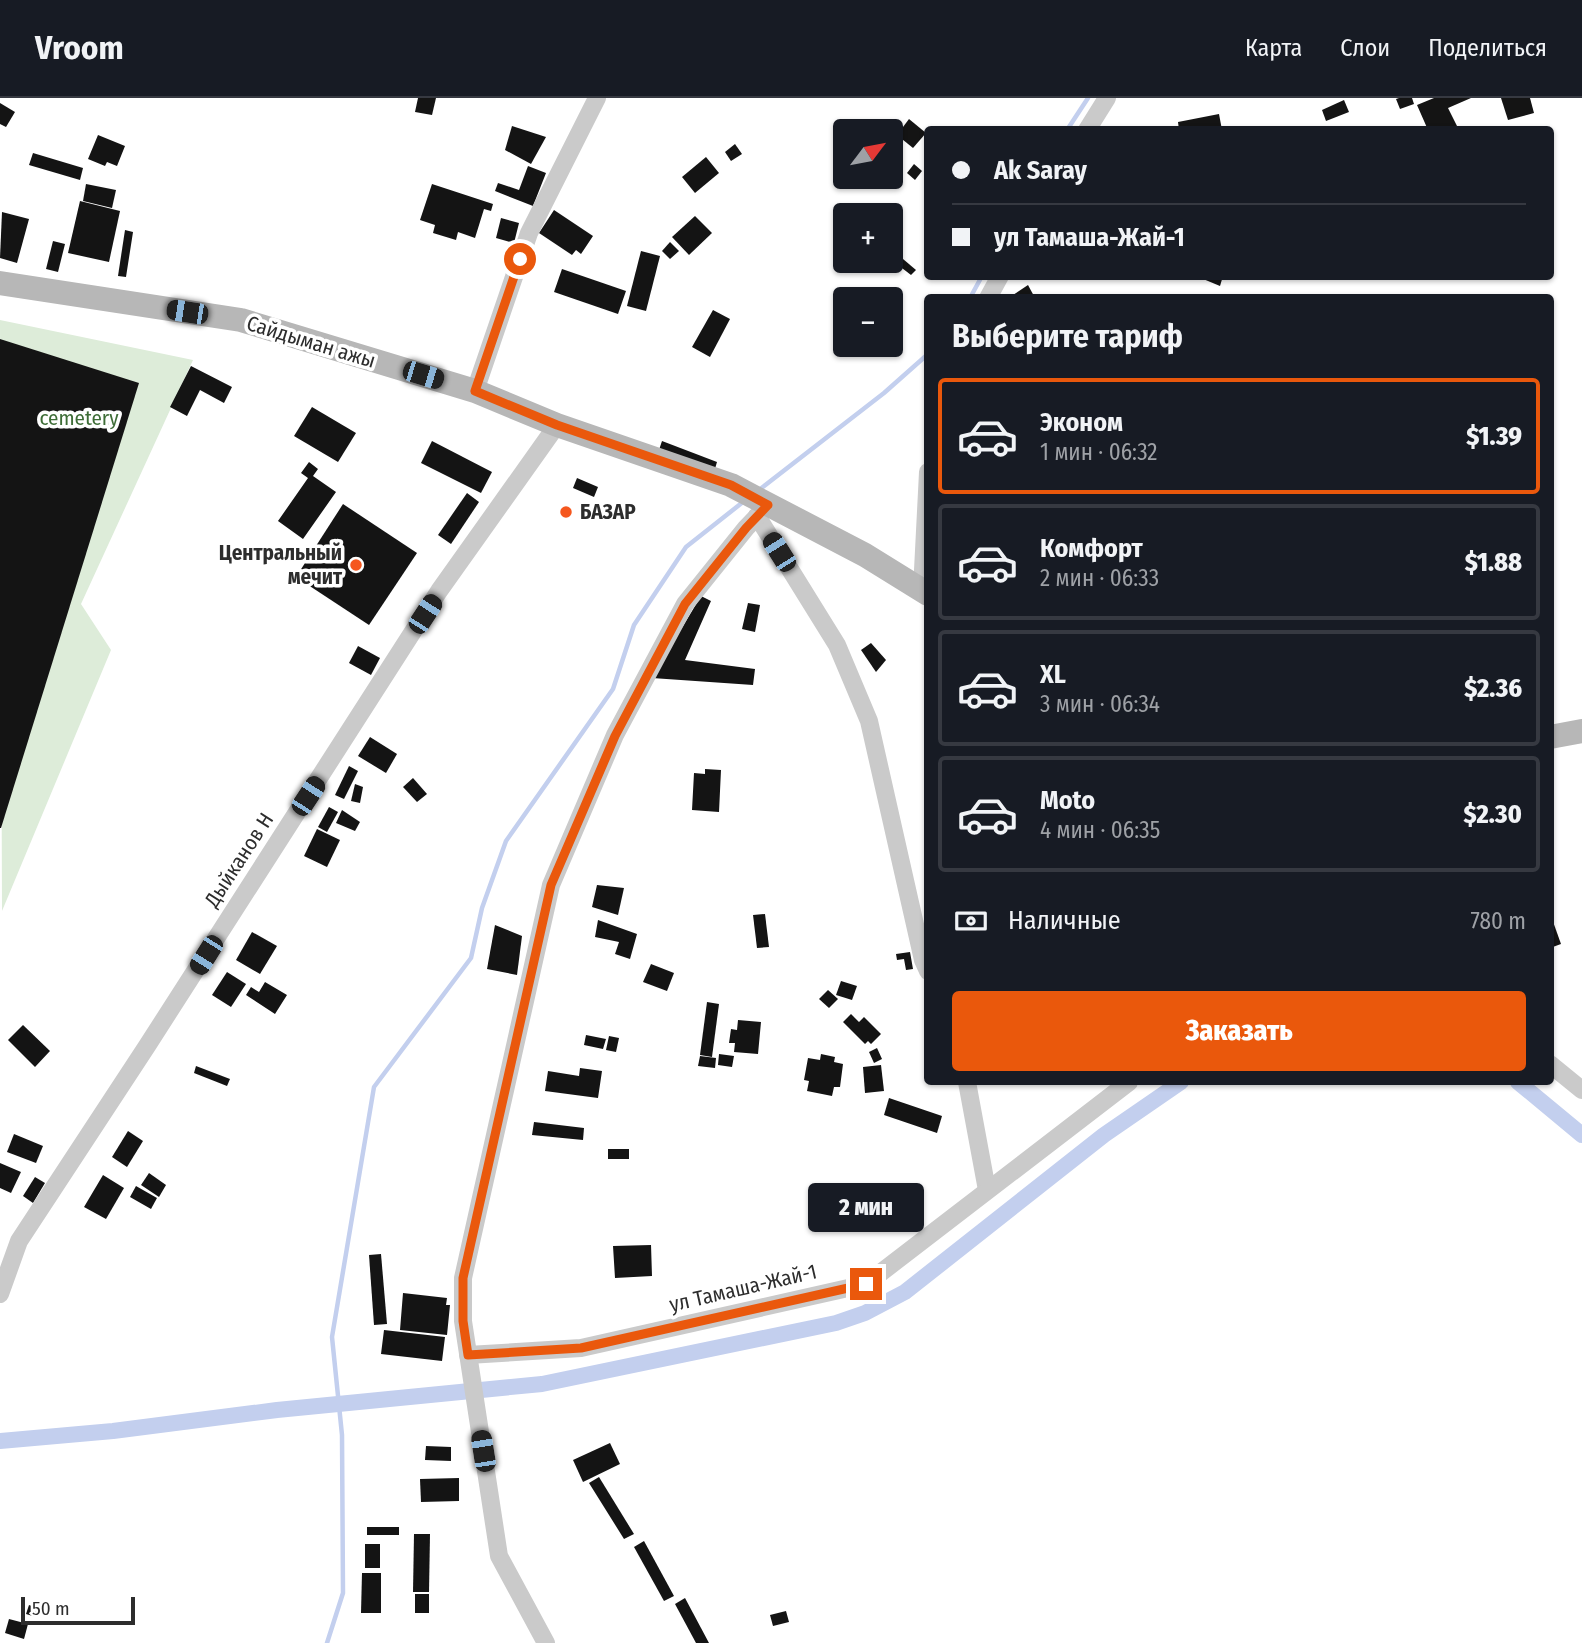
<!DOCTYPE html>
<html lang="ru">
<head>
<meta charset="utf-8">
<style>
  :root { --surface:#171b24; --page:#20242c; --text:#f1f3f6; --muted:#9ea1a6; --line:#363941; --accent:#ea580c }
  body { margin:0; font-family:"Fira Sans Condensed",sans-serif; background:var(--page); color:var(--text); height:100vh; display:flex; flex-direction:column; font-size:26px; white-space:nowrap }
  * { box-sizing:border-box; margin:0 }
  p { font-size:23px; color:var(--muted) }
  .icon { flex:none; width:38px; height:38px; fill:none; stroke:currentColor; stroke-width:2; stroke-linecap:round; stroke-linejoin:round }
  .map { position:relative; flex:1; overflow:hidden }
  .panel { position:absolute; left:924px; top:196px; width:630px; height:791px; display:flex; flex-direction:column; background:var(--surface); border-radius:7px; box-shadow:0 2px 5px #0004 }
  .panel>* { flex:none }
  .top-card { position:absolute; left:924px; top:28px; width:630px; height:154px; border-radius:7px; box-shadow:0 2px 5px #0004; display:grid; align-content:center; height:154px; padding:0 28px; background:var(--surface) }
  .needle { width:46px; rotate:58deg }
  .buttons { position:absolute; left:833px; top:21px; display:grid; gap:14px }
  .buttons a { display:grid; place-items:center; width:70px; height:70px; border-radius:7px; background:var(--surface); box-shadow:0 2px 5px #0004; font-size:35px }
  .scale { position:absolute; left:21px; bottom:18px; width:114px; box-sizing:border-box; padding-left:7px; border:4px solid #2d2d2d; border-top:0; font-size:19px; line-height:24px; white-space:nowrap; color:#2d2d2d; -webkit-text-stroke:5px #fff; paint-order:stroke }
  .end { position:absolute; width:32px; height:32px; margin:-16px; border:9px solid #ea580c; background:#fff; box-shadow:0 0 0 4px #fff }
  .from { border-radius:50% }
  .bubble { position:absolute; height:49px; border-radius:7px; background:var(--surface); box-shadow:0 2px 5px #0004; font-size:23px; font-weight:800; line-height:49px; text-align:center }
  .car { position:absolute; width:21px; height:42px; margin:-21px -10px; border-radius:9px; box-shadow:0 0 5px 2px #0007; background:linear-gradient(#222 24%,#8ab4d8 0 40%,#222 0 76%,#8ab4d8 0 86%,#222 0) }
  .top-card b { display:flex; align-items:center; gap:24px; height:66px; font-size:26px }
  .top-card b+b { border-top:2px solid var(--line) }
  .top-card i { width:18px; height:18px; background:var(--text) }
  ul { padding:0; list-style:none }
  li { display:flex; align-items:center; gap:21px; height:116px; margin:0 14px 10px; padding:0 14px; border:4px solid var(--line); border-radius:7px }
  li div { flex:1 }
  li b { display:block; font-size:26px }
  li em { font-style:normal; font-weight:800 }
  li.on { border-color:var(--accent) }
  li>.icon { width:63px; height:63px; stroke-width:1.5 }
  h2 { padding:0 28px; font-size:32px; line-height:84px }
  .pay { display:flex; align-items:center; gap:18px; height:77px; padding:0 28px; font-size:26px }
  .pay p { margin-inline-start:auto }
  .button { display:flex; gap:14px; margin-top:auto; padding:14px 28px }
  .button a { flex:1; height:80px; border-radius:7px; background:var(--accent); color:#fff; font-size:28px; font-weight:800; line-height:80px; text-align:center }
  header { display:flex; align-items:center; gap:42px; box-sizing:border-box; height:98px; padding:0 35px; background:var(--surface); border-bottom:2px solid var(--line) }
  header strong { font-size:33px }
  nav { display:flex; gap:38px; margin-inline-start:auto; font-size:24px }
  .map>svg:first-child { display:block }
  .green { fill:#ddecd9 }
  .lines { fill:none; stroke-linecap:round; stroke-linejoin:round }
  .stream { stroke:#c3cfee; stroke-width:4.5 }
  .canal { stroke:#c3cfee; stroke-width:16 }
  .building { fill:#141414 }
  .minor { stroke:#cacaca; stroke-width:18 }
  .secondary { stroke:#b7b7b7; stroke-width:24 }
  .route { stroke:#ea580c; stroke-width:9 }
  .poi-dot { fill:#f5571e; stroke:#fff; stroke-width:2.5 }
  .labels { text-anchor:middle; stroke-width:7; stroke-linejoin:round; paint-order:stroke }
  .street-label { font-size:21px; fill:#2d2d2d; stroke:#fff }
  .park-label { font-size:21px; fill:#3e6d37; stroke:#fff }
  .poi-label { font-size:21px; font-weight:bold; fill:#2d2d2d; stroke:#fff; text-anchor:start }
</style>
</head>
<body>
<header>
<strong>Vroom</strong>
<nav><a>Карта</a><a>Слои</a><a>Поделиться</a></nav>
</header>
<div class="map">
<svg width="1582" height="1545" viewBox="0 0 1582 1545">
  <rect width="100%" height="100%" fill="#fff"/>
  <polygon class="green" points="0,222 193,262 81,506 111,552 2,813"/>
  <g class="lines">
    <g class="stream">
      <polyline points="1067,32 1088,0"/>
      <polyline points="970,200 982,178"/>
      <polyline points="759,392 884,295 928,256"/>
      <polyline points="327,1545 343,1495 342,1337 332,1239 374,989 471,860 482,810 506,743 613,591 634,527 686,449 743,404"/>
    </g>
    <g class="canal">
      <polyline points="1518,984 1582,1037"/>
      <polyline points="0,1343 113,1333 277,1312 542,1286 836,1225 865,1215 905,1194 1104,1037 1181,984"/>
    </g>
  </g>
  <g class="building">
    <polygon points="418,0 436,0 432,17 415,14"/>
    <polygon points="1399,0 1412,0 1414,6 1400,11 1396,1"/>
    <polygon points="1434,0 1471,0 1448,10 1457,28 1450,32 1428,32 1417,7"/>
    <polygon points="1501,0 1530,0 1534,15 1508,22"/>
    <polygon points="1344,2 1349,14 1326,23 1322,12"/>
    <polygon points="0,5 15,14 6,29 0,26"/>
    <polygon points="1219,16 1222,32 1179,32 1178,24"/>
    <polygon points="909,21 926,35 913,50 897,37"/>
    <polygon points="512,28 546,39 531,66 505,52"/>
    <polygon points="98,37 125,48 117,68 107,64 105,68 88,61"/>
    <polygon points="735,46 742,56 731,63 725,54"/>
    <polygon points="33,55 83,70 80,82 29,67"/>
    <polygon points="706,59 719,75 695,95 682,79"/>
    <polygon points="914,66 922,73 915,82 907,75"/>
    <polygon points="528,68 546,75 533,108 495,93 498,85 519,92"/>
    <polygon points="86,86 116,92 112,110 83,103"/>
    <polygon points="432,86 493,106 491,113 484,111 475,140 458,134 456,142 433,135 435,127 420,122"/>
    <polygon points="80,103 120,113 109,164 68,155"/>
    <polygon points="554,112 593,138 581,156 576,152 572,157 539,135"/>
    <polygon points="2,114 29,121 17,165 0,160"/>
    <polygon points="695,118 712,135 689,157 672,139"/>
    <polygon points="501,120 519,125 514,145 496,140"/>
    <polygon points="125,132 133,134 126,179 118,178"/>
    <polygon points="53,143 65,146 58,174 46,171"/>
    <polygon points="670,144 679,153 670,161 662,153"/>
    <polygon points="641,153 660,158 646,213 627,208"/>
    <polygon points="903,161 916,172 911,177 898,167"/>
    <polygon points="562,171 626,193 618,216 554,194"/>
    <polygon points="1196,178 1223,178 1220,188"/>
    <polygon points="1028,187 1035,200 1014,200 1013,197"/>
    <polygon points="713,212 730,221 710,259 692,249"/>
    <polygon points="0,241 139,285 1,730 0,730"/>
    <polygon points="191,268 232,289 224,305 200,292 187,318 170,309"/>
    <polygon points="312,309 356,335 338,364 294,338"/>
    <polygon points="432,343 492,374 481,395 421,365"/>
    <polygon points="662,343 717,364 714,374 659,352"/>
    <polygon points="309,364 318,371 313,378 336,394 303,441 278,423 308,380 301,375"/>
    <polygon points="577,380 598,389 594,399 573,390"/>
    <polygon points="467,395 479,404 451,446 438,437"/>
    <polygon points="343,406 417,455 369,527 296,479"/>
    <polygon points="701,498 711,503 685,562 755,571 753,587 652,580"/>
    <polygon points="748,505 760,507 755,534 742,531"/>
    <polygon points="871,545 886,562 876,574 861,552"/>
    <polygon points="358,548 380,560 371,577 349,565"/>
    <polygon points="370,639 397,656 386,675 358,658"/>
    <polygon points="349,668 358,673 344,701 335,697"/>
    <polygon points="705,671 721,672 719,714 692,712 694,675 705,676"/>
    <polygon points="413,680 427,696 417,704 403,689"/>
    <polygon points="355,686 363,689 360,705 351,703"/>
    <polygon points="329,709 338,714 327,734 318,729"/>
    <polygon points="342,712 360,724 355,733 336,725"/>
    <polygon points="317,731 340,742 327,769 304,758"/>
    <polygon points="597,787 624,790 618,817 592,809"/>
    <polygon points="765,816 769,849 757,850 753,817"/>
    <polygon points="1551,818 1561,846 1550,850 1550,819"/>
    <polygon points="598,822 637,836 630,861 615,856 619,844 595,839"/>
    <polygon points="495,827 522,838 517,877 487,871"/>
    <polygon points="252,834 277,848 260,876 236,862"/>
    <polygon points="910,854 913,871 906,872 904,861 897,862 896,856"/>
    <polygon points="651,866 674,875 667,893 643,884"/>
    <polygon points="227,874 246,886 231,909 212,897"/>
    <polygon points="841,883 857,888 852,902 836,897"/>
    <polygon points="265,884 287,897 275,916 246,897 251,889 259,894"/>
    <polygon points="828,892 838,901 829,910 819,901"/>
    <polygon points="707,904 719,906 712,959 700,957"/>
    <polygon points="851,916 859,924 864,919 881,936 871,946 868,943 865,946 843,924"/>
    <polygon points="738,922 761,924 758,956 734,954 735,945 729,945 731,931 737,932"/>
    <polygon points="23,927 50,953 35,969 8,942"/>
    <polygon points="586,937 606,941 603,951 584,947"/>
    <polygon points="609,938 619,940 616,954 606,952"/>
    <polygon points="877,950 882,961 874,965 869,954"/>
    <polygon points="719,956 734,958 732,969 718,967"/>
    <polygon points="821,956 835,959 834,964 843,966 840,989 834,989 832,998 807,993 809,983 804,982 808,960 820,962"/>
    <polygon points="700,958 716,960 715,970 698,968"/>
    <polygon points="881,967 884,993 865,995 863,969"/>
    <polygon points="196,968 230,981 227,988 194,975"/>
    <polygon points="580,970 602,973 598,1000 545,993 548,973 579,978"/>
    <polygon points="889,1000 942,1018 937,1035 884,1017"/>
    <polygon points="534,1024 584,1030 583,1042 532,1037"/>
    <polygon points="128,1033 143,1043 127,1069 112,1059"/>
    <polygon points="14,1036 43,1048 36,1065 7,1054"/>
    <rect x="608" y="1051" width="21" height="10"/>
    <polygon points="0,1065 21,1074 11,1095 0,1090"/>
    <polygon points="149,1075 166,1087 159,1099 141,1087"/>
    <polygon points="103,1077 124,1090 106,1121 84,1109"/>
    <polygon points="35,1079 45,1085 33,1105 23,1098"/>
    <polygon points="136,1088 157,1100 151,1111 130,1099"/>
    <polygon points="651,1147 652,1178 615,1180 613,1148"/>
    <polygon points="381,1156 387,1226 374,1227 369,1157"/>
    <polygon points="403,1195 447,1200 446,1207 450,1207 447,1237 400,1232"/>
    <polygon points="384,1232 445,1239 442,1263 381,1256"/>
    <polygon points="610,1345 620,1366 583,1384 573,1362"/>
    <polygon points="426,1348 451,1349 451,1363 425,1362"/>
    <polygon points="599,1379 634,1436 624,1441 589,1385"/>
    <polygon points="459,1380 459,1403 421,1404 420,1381"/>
    <rect x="367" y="1429" width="32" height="8"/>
    <polygon points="414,1436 430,1436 429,1494 413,1494"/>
    <polygon points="644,1443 674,1498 664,1503 634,1449"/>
    <rect x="365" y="1446" width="15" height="24"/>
    <polygon points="362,1475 381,1475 381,1515 361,1515"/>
    <rect x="415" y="1496" width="14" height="19"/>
    <polygon points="685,1500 709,1545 696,1545 675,1506"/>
    <polygon points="29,1507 38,1510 36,1519 26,1516"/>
    <polygon points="786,1513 789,1524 773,1528 770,1517"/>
    <polygon points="9,1521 28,1526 24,1541 5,1535"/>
  </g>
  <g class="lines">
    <g class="minor">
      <polyline points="1087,32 1107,0"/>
      <polyline points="988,200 1000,178"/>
      <polyline points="475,293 529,135 597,0"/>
      <polyline points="757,418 837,547 869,623 923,862 928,873"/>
      <polyline points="922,492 928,374"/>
      <polyline points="1550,966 1582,992"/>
      <polyline points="967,984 987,1092"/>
      <polyline points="0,1196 19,1143 147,948 439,493 557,327"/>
      <polyline points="468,1257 581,1250 866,1186 1129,984"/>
      <polyline points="546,1545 499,1458 463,1223 463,1180 551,787 615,637 685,506 746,430 768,407"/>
    </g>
    <g class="secondary">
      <polyline points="0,185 241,222 475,293 557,327 731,387 865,457 928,496"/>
      <polyline points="1550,639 1582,633"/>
    </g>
  </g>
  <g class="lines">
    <polyline class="route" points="520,161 475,293 557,327 731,387 768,407 746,430 685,506 615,638 551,787 463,1180 463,1223 468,1257 581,1250 866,1186"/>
  </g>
  <g class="poi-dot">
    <circle cx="566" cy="414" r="7"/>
    <circle cx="356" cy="467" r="7"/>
  </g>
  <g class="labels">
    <g class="street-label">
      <text transform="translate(311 244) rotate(17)" y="7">Сайдыман ажы</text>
      <text transform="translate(239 762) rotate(-57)" y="7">Дыйканов Н</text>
      <text transform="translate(743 1190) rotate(-13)" y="7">ул Тамаша-Жай-1</text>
    </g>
    <g class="park-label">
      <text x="79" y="327">cemetery</text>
    </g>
    <g class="poi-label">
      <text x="580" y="421">БАЗАР</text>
      <text x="342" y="462" text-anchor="end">Центральный<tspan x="342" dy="24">мечит</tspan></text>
    </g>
  </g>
</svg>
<div class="buttons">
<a><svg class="needle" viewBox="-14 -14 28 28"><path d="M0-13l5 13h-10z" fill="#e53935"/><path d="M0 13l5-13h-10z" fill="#9ea1a6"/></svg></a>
<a>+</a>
<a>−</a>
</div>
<div class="scale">50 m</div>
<i class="end from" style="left:520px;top:161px"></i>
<i class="end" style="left:866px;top:1186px"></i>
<div class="bubble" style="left:808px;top:1085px;width:116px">2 мин</div>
<i class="car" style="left:187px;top:214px;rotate:279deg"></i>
<i class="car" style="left:423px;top:277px;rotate:107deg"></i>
<i class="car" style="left:779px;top:454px;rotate:328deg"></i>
<i class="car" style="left:425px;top:516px;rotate:33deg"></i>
<i class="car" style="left:308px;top:698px;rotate:33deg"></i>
<i class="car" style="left:206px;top:857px;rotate:212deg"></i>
<i class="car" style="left:483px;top:1353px;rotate:351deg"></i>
<div class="top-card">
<b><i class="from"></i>Ak Saray</b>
<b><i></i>ул Тамаша-Жай-1</b>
</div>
<section class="panel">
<h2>Выберите тариф</h2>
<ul>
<li class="on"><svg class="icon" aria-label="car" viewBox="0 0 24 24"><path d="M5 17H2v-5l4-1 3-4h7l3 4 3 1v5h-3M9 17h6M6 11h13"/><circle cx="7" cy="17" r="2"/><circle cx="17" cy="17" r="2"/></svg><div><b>Эконом</b><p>1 мин · 06:32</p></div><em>$1.39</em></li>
<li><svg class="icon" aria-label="car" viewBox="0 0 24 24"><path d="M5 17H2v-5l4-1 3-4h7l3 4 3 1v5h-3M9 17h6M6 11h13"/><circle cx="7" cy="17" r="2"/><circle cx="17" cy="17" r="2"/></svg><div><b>Комфорт</b><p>2 мин · 06:33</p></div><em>$1.88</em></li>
<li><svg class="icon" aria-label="car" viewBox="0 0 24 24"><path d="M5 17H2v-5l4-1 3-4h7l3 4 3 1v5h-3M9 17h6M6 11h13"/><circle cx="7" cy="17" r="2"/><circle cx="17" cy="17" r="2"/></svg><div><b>XL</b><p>3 мин · 06:34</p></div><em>$2.36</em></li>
<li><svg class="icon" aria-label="car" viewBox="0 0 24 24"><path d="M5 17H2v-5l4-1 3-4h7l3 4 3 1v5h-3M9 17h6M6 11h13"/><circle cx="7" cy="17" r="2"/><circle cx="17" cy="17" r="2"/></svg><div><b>Moto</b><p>4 мин · 06:35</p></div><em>$2.30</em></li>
</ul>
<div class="pay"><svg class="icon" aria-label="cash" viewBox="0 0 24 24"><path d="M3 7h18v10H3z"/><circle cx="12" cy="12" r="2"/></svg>Наличные<p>780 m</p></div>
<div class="button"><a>Заказать</a></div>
</section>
</div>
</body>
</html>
